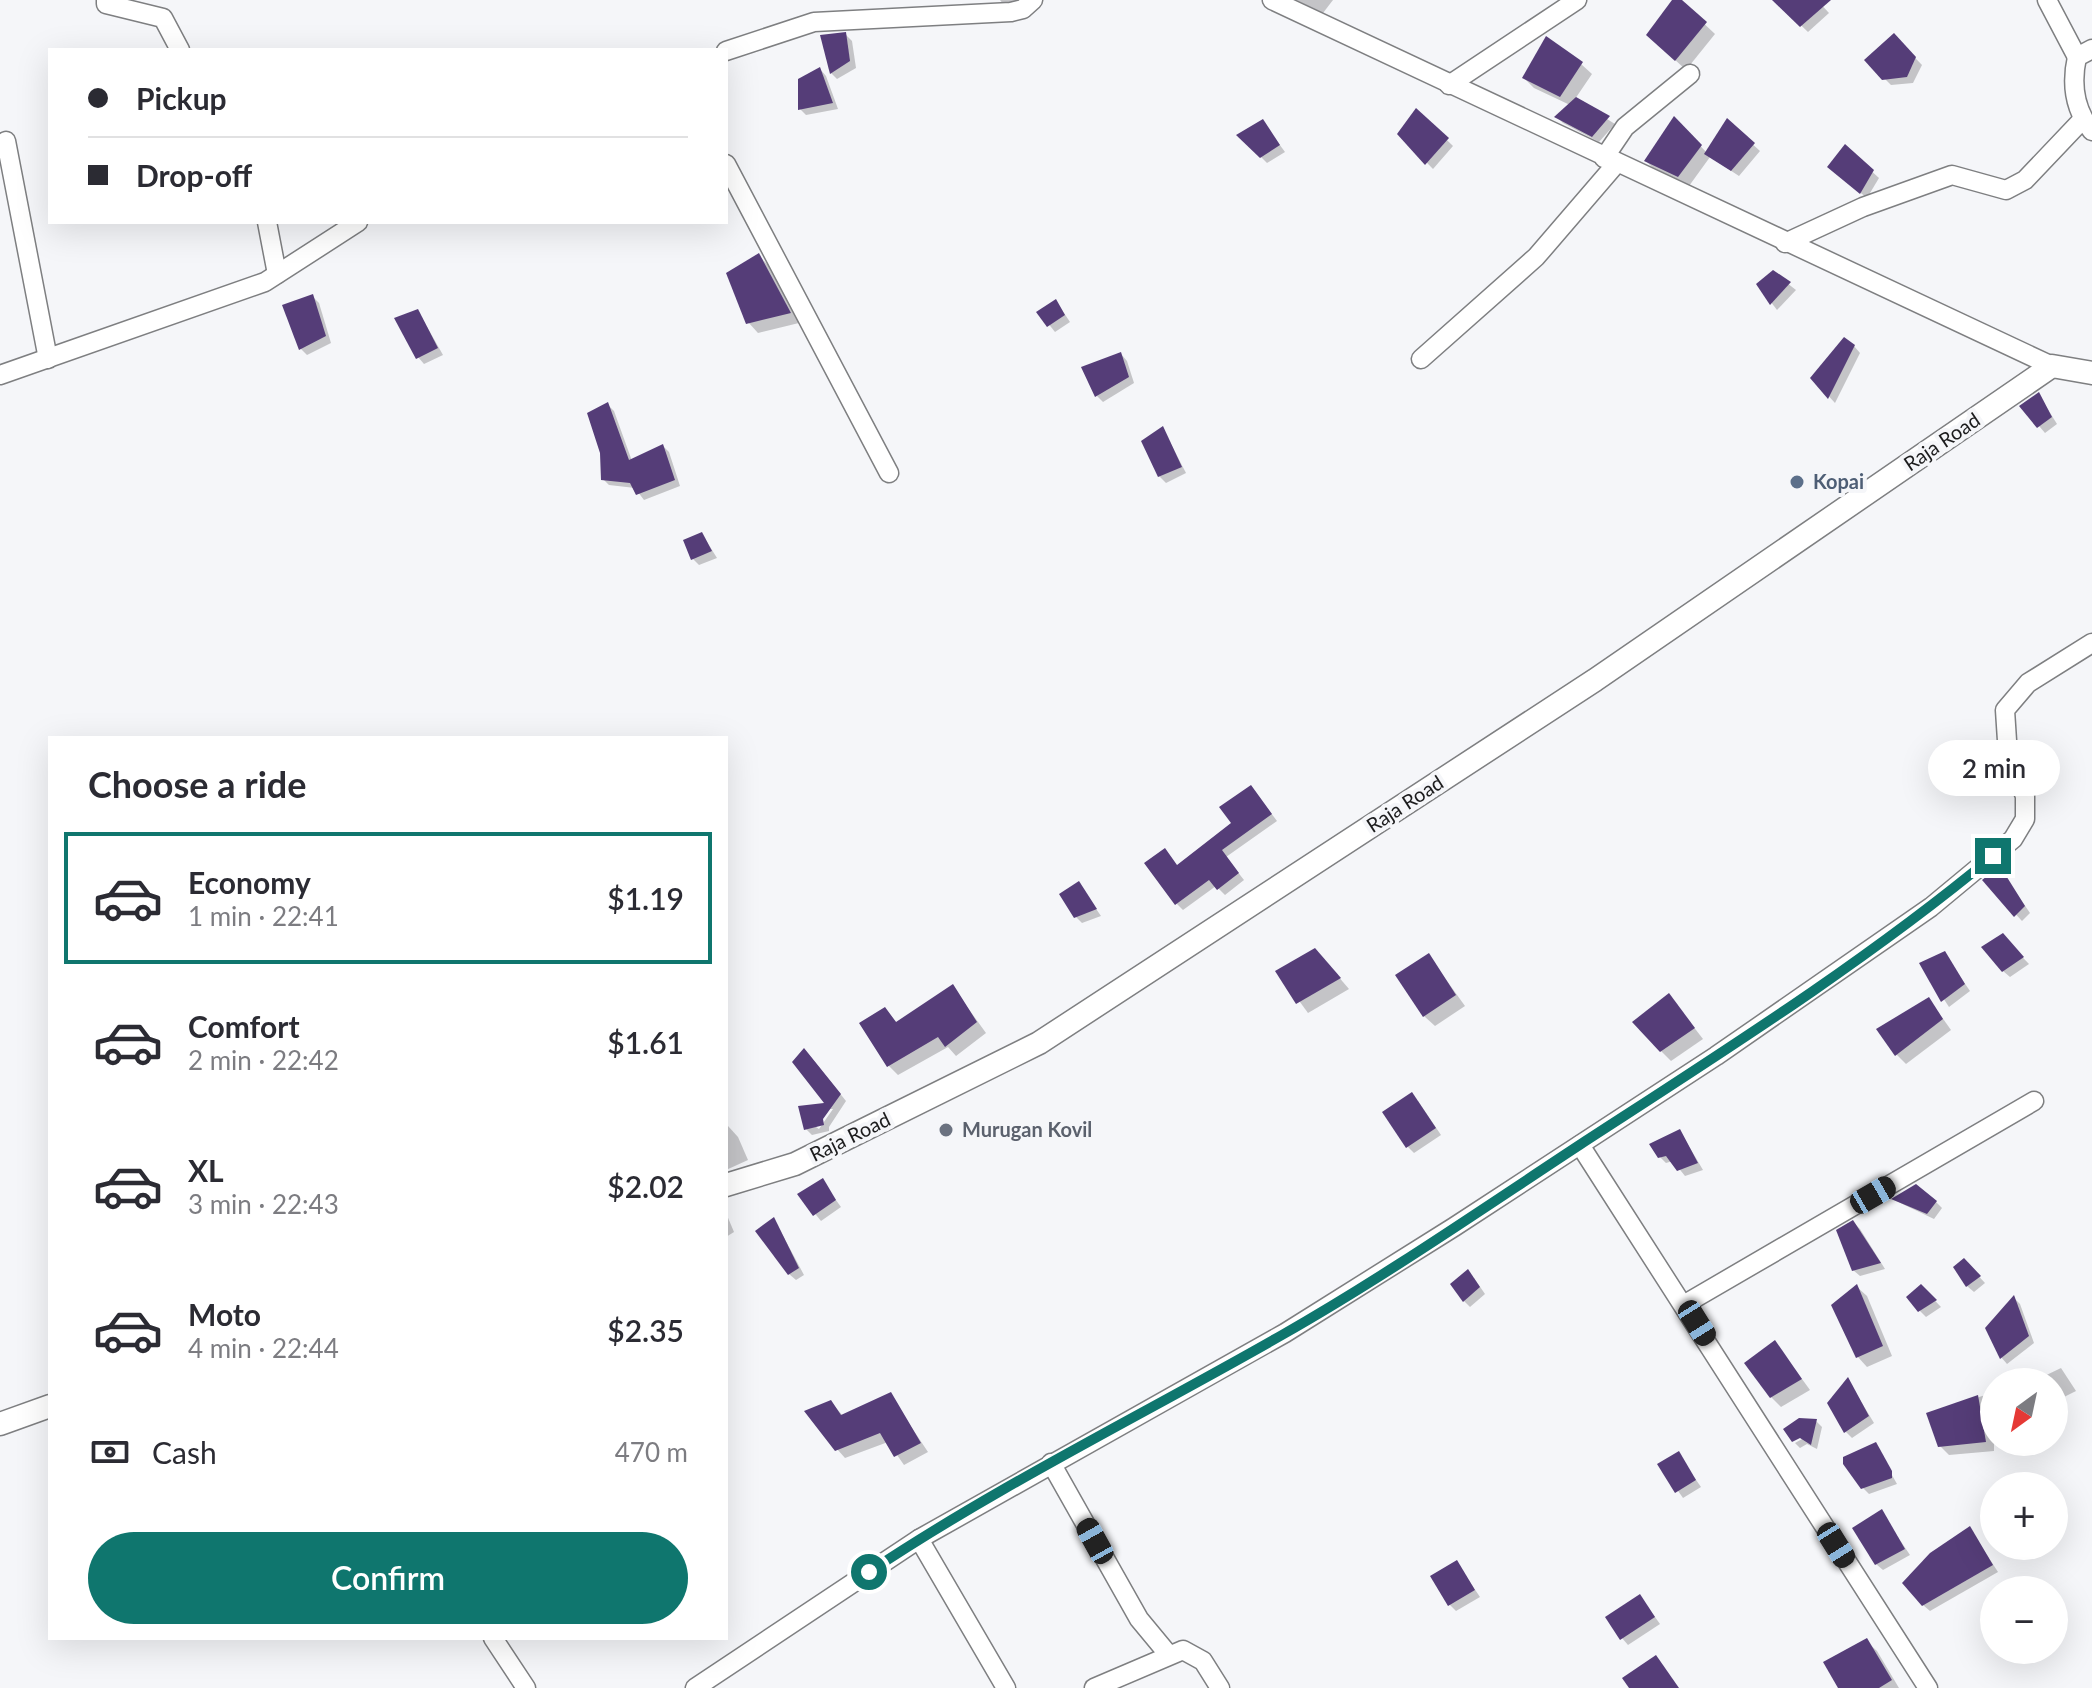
<!DOCTYPE html>
<html lang="en">
<head>
<meta charset="utf-8">
<style>
  :root { --surface:#fff; --page:#f7f7f7; --text:#2b2b33; --muted:#7c7c81; --line:#e1e1e2; --accent:#0f766e }
  body { margin:0; font-family:Lato,sans-serif; background:var(--page); color:var(--text); height:100vh; display:flex; flex-direction:column; font-size:30px; white-space:nowrap }
  * { box-sizing:border-box; margin:0 }
  p { font-size:26px; color:var(--muted) }
  .icon { flex:none; width:44px; height:44px; fill:none; stroke:currentColor; stroke-width:2; stroke-linecap:round; stroke-linejoin:round }
  .map { position:relative; flex:1; overflow:hidden }
  .details { position:absolute; left:48px; top:736px; width:680px; height:904px; display:flex; flex-direction:column; background:var(--surface); border-radius:0px; box-shadow:0 8px 32px #0002 }
  .details>* { flex:none }
  .banner { position:absolute; left:48px; top:48px; width:680px; height:176px; border-radius:0px; box-shadow:0 8px 32px #0002; display:grid; align-content:center; height:176px; padding:0 40px; background:var(--surface) }
  .needle { width:52px; rotate:213deg }
  .fabs { position:absolute; left:1980px; top:1368px; display:grid; gap:16px }
  .fabs a { display:grid; place-items:center; width:88px; height:88px; border-radius:50%; background:var(--surface); box-shadow:0 8px 32px #0002; font-size:40px }
  .end { position:absolute; width:36px; height:36px; margin:-18px; border:10px solid #0f766e; background:#fff; box-shadow:0 0 0 4px #fff }
  .from { border-radius:50% }
  .bubble { position:absolute; height:56px; border-radius:28px; background:var(--surface); box-shadow:0 8px 32px #0002; font-size:26px; font-weight:600; line-height:56px; text-align:center }
  .car { position:absolute; width:24px; height:48px; margin:-24px -12px; border-radius:10px; box-shadow:0 0 6px 2px #0007; background:linear-gradient(#222 24%,#8ab4d8 0 40%,#222 0 76%,#8ab4d8 0 86%,#222 0) }
  .banner b { display:flex; align-items:center; gap:28px; height:76px; font-size:30px }
  .banner b+b { border-top:2px solid var(--line) }
  .banner i { width:20px; height:20px; background:var(--text) }
  ul { padding:0; list-style:none }
  li { display:flex; align-items:center; gap:24px; height:132px; margin:0 16px 12px; padding:0 24px; border:4px solid transparent; border-radius:0px }
  li div { flex:1 }
  li b { display:block; font-size:30px }
  li em { font-style:normal; font-weight:600 }
  li.on { border-color:var(--accent) }
  li>.icon { width:72px; height:72px; stroke-width:1.5 }
  h2 { padding:0 40px; font-size:36px; line-height:96px }
  .pay { display:flex; align-items:center; gap:20px; height:88px; padding:0 40px; font-size:30px }
  .pay p { margin-inline-start:auto }
  .action { display:flex; gap:16px; margin-top:auto; padding:16px 40px }
  .action a { flex:1; height:92px; border-radius:48px; background:var(--accent); color:#fff; font-size:32px; font-weight:600; line-height:92px; text-align:center }
  .map>svg:first-child { display:block }
  .shadow { fill:#0003; fill-rule:evenodd }
  .building { fill:#553d78 }
  .lines { fill:none; stroke-linecap:round; stroke-linejoin:round }
  .minor-casing { stroke:#7e7f81; stroke-width:21 }
  .tertiary-casing { stroke:#7e7f81; stroke-width:25 }
  .minor { stroke:#fff; stroke-width:18 }
  .tertiary { stroke:#fff; stroke-width:22 }
  .route { stroke:#0f766e; stroke-width:10 }
  .service-dot { fill:#5c6f8a; stroke:#f5f6f9; stroke-width:3 }
  .worship-dot { fill:#6b7280; stroke:#f5f6f9; stroke-width:3 }
  .labels { text-anchor:middle; stroke-width:8; stroke-linejoin:round; paint-order:stroke }
  .street-label { font-size:20px; fill:#1c1c1d; stroke:#f5f6f9 }
  .service-label { font-size:20px; font-weight:bold; fill:#4e5e75; stroke:#f5f6f9; text-anchor:start }
  .worship-label { font-size:20px; font-weight:bold; fill:#5b616d; stroke:#f5f6f9; text-anchor:start }
</style>
</head>
<body>
<div class="map">
<svg width="2092" height="1688" viewBox="0 0 2092 1688">
  <rect width="100%" height="100%" fill="#f5f6f9"/>
  <g class="shadow">
    <polygon points="1000,0 1039,0 1003,4"/>
    <polygon points="1296,0 1333,0 1323,13"/>
    <polygon points="1675,0 1679,0 1715,34 1686,70 1659,45"/>
    <polygon points="1781,0 1817,0 1829,13 1808,32 1778,3"/>
    <polygon points="845,34 852,41 856,68 837,79 831,73"/>
    <polygon points="1894,36 1922,65 1913,83 1891,85 1867,61"/>
    <polygon points="1581,64 1592,74 1575,99 1615,124 1599,142 1563,123 1557,117 1570,105 1534,88 1524,78"/>
    <polygon points="820,69 826,76 838,109 806,115 800,109"/>
    <polygon points="1417,111 1453,146 1433,169 1399,134"/>
    <polygon points="1675,119 1707,153 1727,121 1760,151 1739,176 1710,157 1689,186 1656,171 1646,161"/>
    <polygon points="1263,122 1285,152 1267,163 1239,135"/>
    <polygon points="1845,147 1879,178 1867,198 1836,173"/>
    <polygon points="759,256 769,266 799,323 758,333 748,322"/>
    <polygon points="1773,272 1796,290 1777,310 1758,285"/>
    <polygon points="313,297 319,303 331,343 307,355 301,349 285,306"/>
    <polygon points="1056,301 1070,322 1055,332 1039,312"/>
    <polygon points="418,311 443,355 424,364 418,357"/>
    <polygon points="1854,346 1860,353 1835,403 1812,378"/>
    <polygon points="1121,354 1127,361 1134,383 1103,402 1097,396"/>
    <polygon points="2039,395 2057,424 2045,433 2022,406"/>
    <polygon points="608,405 614,411 632,461 663,446 669,452 680,486 644,500 635,488 609,485 603,479"/>
    <polygon points="1163,429 1186,473 1166,483 1159,476"/>
    <polygon points="702,534 717,558 699,565 693,559"/>
    <polygon points="1251,787 1277,821 1226,857 1244,880 1225,895 1216,886 1183,910 1177,904 1178,867 1233,823"/>
    <polygon points="2000,869 2030,913 2022,921 1985,881"/>
    <polygon points="1079,884 1101,916 1082,923 1076,917"/>
    <polygon points="2002,936 2029,964 2010,977 2003,971"/>
    <polygon points="1944,953 1970,991 1949,1007 1921,964"/>
    <polygon points="1429,956 1465,1006 1435,1026 1424,1016"/>
    <polygon points="1325,961 1349,989 1308,1013 1278,972"/>
    <polygon points="952,986 986,1033 956,1056 948,1047 898,1075 888,1065 885,1009 898,1024"/>
    <polygon points="1669,995 1703,1039 1671,1061 1661,1051"/>
    <polygon points="1929,999 1951,1030 1906,1064 1896,1054"/>
    <path d="M 810,1056 L 846,1101 L 829,1127 L 829,1131 L 812,1135 L 806,1129 L 828,1104 ZM 828,1109 L 833,1109 L 819,1129 L 816,1127 Z"/>
    <polygon points="1418,1101 1441,1135 1414,1153 1408,1147"/>
    <polygon points="728,1126 738,1137 748,1160 726,1170"/>
    <polygon points="1680,1131 1703,1170 1685,1176 1673,1161 1666,1163 1660,1157"/>
    <polygon points="822,1181 841,1207 821,1221 800,1195"/>
    <polygon points="1894,1200 1936,1202 1942,1208 1934,1219"/>
    <polygon points="726,1213 734,1232 726,1237"/>
    <polygon points="774,1219 804,1275 796,1280 789,1274"/>
    <polygon points="1853,1222 1860,1229 1885,1269 1860,1276 1853,1270"/>
    <polygon points="1964,1260 1985,1283 1974,1292 1967,1286"/>
    <polygon points="1474,1278 1485,1294 1470,1307 1464,1301"/>
    <polygon points="1921,1286 1941,1307 1926,1317 1920,1311"/>
    <polygon points="1857,1287 1867,1296 1892,1356 1867,1367 1857,1356"/>
    <polygon points="2014,1298 2020,1304 2034,1343 2007,1364 2001,1357"/>
    <polygon points="1775,1342 1810,1390 1781,1407 1771,1397"/>
    <polygon points="2061,1368 2076,1391 2054,1402 2054,1382 2032,1382"/>
    <polygon points="1848,1380 1874,1423 1852,1438 1846,1432"/>
    <polygon points="1994,1392 1994,1451 1949,1455 1940,1446 1929,1414"/>
    <polygon points="890,1395 928,1452 904,1465 888,1442 845,1458 837,1449 831,1402 843,1416"/>
    <polygon points="1816,1421 1822,1427 1817,1449 1807,1444 1800,1448 1795,1443 1809,1435"/>
    <polygon points="1875,1445 1897,1484 1869,1494 1862,1487"/>
    <polygon points="1678,1454 1701,1487 1683,1498 1660,1465"/>
    <polygon points="1881,1512 1910,1555 1883,1570 1876,1564"/>
    <polygon points="1970,1529 1998,1572 1930,1611 1923,1605"/>
    <polygon points="1457,1563 1480,1597 1456,1611 1450,1605"/>
    <polygon points="1640,1596 1660,1624 1628,1645 1622,1638"/>
    <polygon points="1866,1641 1877,1651 1899,1688 1840,1688"/>
  </g>
  <g class="building">
    <polygon points="1672,0 1682,0 1707,22 1675,61 1646,35"/>
    <polygon points="1772,0 1831,0 1800,27"/>
    <polygon points="846,32 850,61 830,74 820,35"/>
    <polygon points="1894,33 1916,57 1907,77 1882,80 1864,60"/>
    <polygon points="1546,36 1583,62 1560,97 1522,78"/>
    <polygon points="820,67 833,103 798,110 798,79"/>
    <polygon points="1576,97 1610,116 1592,137 1554,117"/>
    <polygon points="1416,108 1449,138 1425,165 1397,134"/>
    <polygon points="1674,116 1702,145 1678,177 1644,161"/>
    <polygon points="1727,118 1755,143 1731,171 1704,154"/>
    <polygon points="1263,119 1280,145 1260,158 1236,135"/>
    <polygon points="1845,144 1874,170 1860,194 1827,167"/>
    <polygon points="759,253 791,313 746,324 726,273"/>
    <polygon points="1773,270 1791,282 1770,305 1756,284"/>
    <polygon points="313,294 326,336 299,350 282,305"/>
    <polygon points="1056,299 1065,315 1047,327 1036,312"/>
    <polygon points="418,309 438,348 416,359 394,318"/>
    <polygon points="1844,337 1855,345 1828,399 1810,378"/>
    <polygon points="1121,352 1129,377 1095,397 1081,367"/>
    <polygon points="2039,392 2052,417 2037,428 2019,406"/>
    <polygon points="608,402 629,460 663,444 675,480 636,495 630,483 601,480 600,453 587,413"/>
    <polygon points="1163,426 1182,467 1158,477 1141,441"/>
    <polygon points="702,532 712,551 691,560 683,540"/>
    <polygon points="1251,785 1272,814 1222,850 1239,873 1217,890 1209,880 1175,905 1144,863 1165,848 1177,865 1231,823 1219,807"/>
    <polygon points="2000,866 2025,906 2014,917 1982,880"/>
    <polygon points="1079,881 1097,909 1074,918 1059,894"/>
    <polygon points="2003,933 2024,957 2002,972 1981,947"/>
    <polygon points="1315,948 1341,978 1296,1004 1275,971"/>
    <polygon points="1945,951 1965,984 1941,1002 1919,963"/>
    <polygon points="1429,953 1456,995 1423,1017 1395,975"/>
    <polygon points="953,984 977,1022 945,1047 938,1037 887,1067 859,1023 885,1007 896,1022"/>
    <polygon points="1669,993 1695,1028 1660,1052 1632,1022"/>
    <polygon points="1929,997 1943,1019 1895,1056 1876,1029"/>
    <polygon points="804,1048 841,1094 823,1119 824,1125 804,1130 798,1106 824,1103 792,1062"/>
    <polygon points="1412,1092 1436,1128 1406,1148 1382,1112"/>
    <polygon points="1680,1129 1698,1163 1677,1171 1666,1156 1658,1158 1649,1144"/>
    <polygon points="823,1178 836,1200 813,1216 797,1194"/>
    <polygon points="1916,1184 1937,1201 1927,1214 1891,1199"/>
    <polygon points="774,1217 799,1268 788,1275 755,1231"/>
    <polygon points="1853,1220 1881,1263 1852,1271 1836,1230"/>
    <polygon points="1964,1258 1981,1276 1966,1287 1953,1267"/>
    <polygon points="1468,1269 1480,1287 1463,1302 1450,1284"/>
    <polygon points="1857,1284 1883,1346 1856,1358 1831,1305"/>
    <polygon points="1921,1284 1937,1300 1918,1312 1906,1297"/>
    <polygon points="2014,1295 2029,1336 2000,1359 1985,1328"/>
    <polygon points="1775,1340 1802,1379 1770,1398 1744,1363"/>
    <polygon points="1848,1377 1869,1416 1844,1433 1827,1403"/>
    <polygon points="891,1392 921,1443 894,1457 880,1433 835,1451 804,1411 831,1400 841,1415"/>
    <polygon points="1978,1395 1986,1442 1938,1447 1926,1413"/>
    <polygon points="1799,1418 1817,1419 1811,1445 1800,1438 1792,1442 1783,1429"/>
    <polygon points="1876,1442 1892,1471 1892,1478 1861,1489 1843,1464 1843,1457"/>
    <polygon points="1679,1451 1696,1480 1675,1493 1657,1464"/>
    <polygon points="1882,1509 1905,1549 1875,1565 1852,1528"/>
    <polygon points="1970,1526 1993,1565 1922,1606 1902,1583 1930,1553"/>
    <polygon points="1457,1560 1475,1590 1448,1606 1430,1576"/>
    <polygon points="1640,1594 1655,1617 1620,1640 1605,1617"/>
    <polygon points="1867,1638 1892,1680 1879,1688 1838,1688 1823,1662"/>
    <polygon points="1656,1655 1679,1688 1629,1688 1622,1678"/>
  </g>
  <g class="lines">
    <defs>
      <g id="minor">
        <polyline points="106,0 106,4 163,18 180,50"/>
        <polyline points="1272,0 2052,366"/>
        <polyline points="2047,0 2077,57"/>
        <path d="M 2092,49 L 2077,57 C 2071,84 2074,109 2092,131"/>
        <polyline points="726,51 814,22 1011,12 1023,9 1033,0"/>
        <polyline points="1449,85 1577,0"/>
        <polyline points="6,141 48,359"/>
        <polyline points="1604,158 1625,127 1690,74"/>
        <polyline points="726,164 889,473"/>
        <polyline points="267,222 277,274"/>
        <polyline points="1785,243 1863,207 1952,175 2006,190 2025,180 2083,119"/>
        <polyline points="1421,359 1536,257 1616,164"/>
        <polyline points="0,375 265,282 358,222"/>
        <polyline points="1580,1145 1928,1688"/>
        <polyline points="1685,1304 2034,1101"/>
        <polyline points="1051,1463 1139,1619 1168,1654"/>
        <polyline points="919,1539 1006,1688"/>
        <polyline points="493,1638 526,1688"/>
        <polyline points="695,1688 919,1539 1285,1333 1454,1227 1716,1056 1931,907 2013,839 2025,819 2025,796 2008,756 2005,710 2028,683 2092,643"/>
        <polyline points="1094,1688 1183,1650 1203,1661 1220,1688"/>
      </g>
      <g id="tertiary">
        <polyline points="726,1185 795,1164 1039,1043 1595,680 2052,366 2092,373"/>
        <polyline points="0,1424 50,1406"/>
      </g>
    </defs>
    <use href="#minor" class="minor-casing"/>
    <use href="#tertiary" class="tertiary-casing"/>
    <use href="#minor" class="minor"/>
    <use href="#tertiary" class="tertiary"/>
  </g>
  <g class="lines">
    <path class="route" d="M 869,1572 C 1001,1484 1144,1414 1282,1335 C 1384,1277 1482,1209 1581,1144 C 1721,1053 1864,963 1993,856"/>
  </g>
  <circle class="service-dot" cx="1797" cy="482" r="8"/>
  <circle class="worship-dot" cx="946" cy="1130" r="8"/>
  <g class="labels">
    <g class="street-label">
      <text transform="translate(1942 442) rotate(-34)" y="7">Raja Road</text>
      <text transform="translate(1405 804) rotate(-33)" y="7">Raja Road</text>
      <text transform="translate(850 1137) rotate(-26)" y="7">Raja Road</text>
    </g>
    <g class="service-label">
      <text x="1813" y="489">Kopai</text>
    </g>
    <g class="worship-label">
      <text x="962" y="1137">Murugan Kovil</text>
    </g>
  </g>
</svg>
<div class="fabs">
<a><svg class="needle" viewBox="-14 -14 28 28"><path d="M0-13l5 13h-10z" fill="#e53935"/><path d="M0 13l5-13h-10z" fill="#7c7c81"/></svg></a>
<a>+</a>
<a>−</a>
</div>
<i class="end from" style="left:869px;top:1572px"></i>
<i class="end" style="left:1993px;top:856px"></i>
<div class="bubble" style="left:1928px;top:740px;width:132px">2 min</div>
<i class="car" style="left:1873px;top:1195px;rotate:60deg"></i>
<i class="car" style="left:1697px;top:1323px;rotate:148deg"></i>
<i class="car" style="left:1095px;top:1541px;rotate:331deg"></i>
<i class="car" style="left:1836px;top:1545px;rotate:148deg"></i>
<div class="banner">
<b><i class="from"></i>Pickup</b>
<b><i></i>Drop-off</b>
</div>
<section class="details">
<h2>Choose a ride</h2>
<ul>
<li class="on"><svg class="icon" aria-label="car" viewBox="0 0 24 24"><path d="M5 17H2v-5l4-1 3-4h7l3 4 3 1v5h-3M9 17h6M6 11h13"/><circle cx="7" cy="17" r="2"/><circle cx="17" cy="17" r="2"/></svg><div><b>Economy</b><p>1 min · 22:41</p></div><em>$1.19</em></li>
<li><svg class="icon" aria-label="car" viewBox="0 0 24 24"><path d="M5 17H2v-5l4-1 3-4h7l3 4 3 1v5h-3M9 17h6M6 11h13"/><circle cx="7" cy="17" r="2"/><circle cx="17" cy="17" r="2"/></svg><div><b>Comfort</b><p>2 min · 22:42</p></div><em>$1.61</em></li>
<li><svg class="icon" aria-label="car" viewBox="0 0 24 24"><path d="M5 17H2v-5l4-1 3-4h7l3 4 3 1v5h-3M9 17h6M6 11h13"/><circle cx="7" cy="17" r="2"/><circle cx="17" cy="17" r="2"/></svg><div><b>XL</b><p>3 min · 22:43</p></div><em>$2.02</em></li>
<li><svg class="icon" aria-label="car" viewBox="0 0 24 24"><path d="M5 17H2v-5l4-1 3-4h7l3 4 3 1v5h-3M9 17h6M6 11h13"/><circle cx="7" cy="17" r="2"/><circle cx="17" cy="17" r="2"/></svg><div><b>Moto</b><p>4 min · 22:44</p></div><em>$2.35</em></li>
</ul>
<div class="pay"><svg class="icon" aria-label="cash" viewBox="0 0 24 24"><path d="M3 7h18v10H3z"/><circle cx="12" cy="12" r="2"/></svg>Cash<p>470 m</p></div>
<div class="action"><a>Confirm</a></div>
</section>
</div>
</body>
</html>
